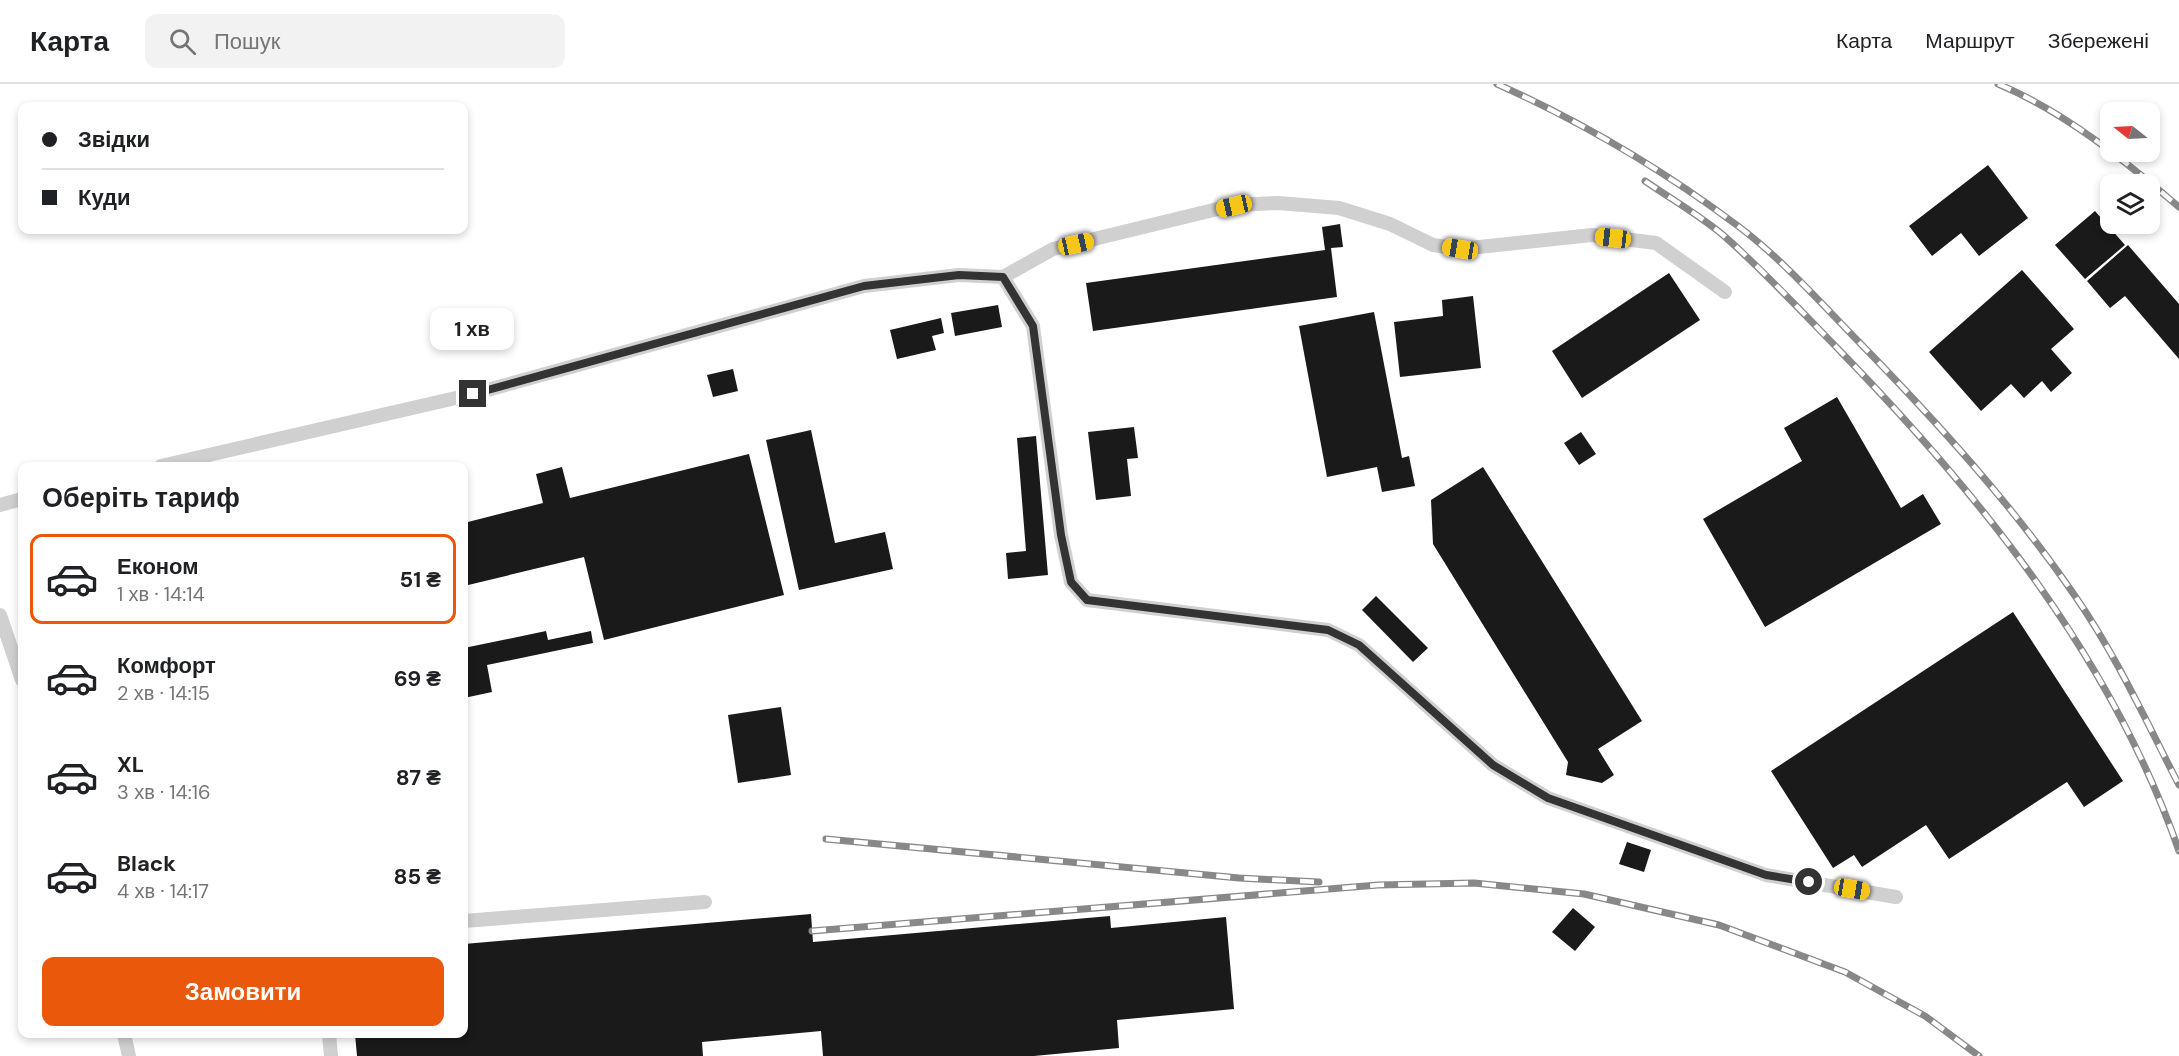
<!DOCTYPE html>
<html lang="uk">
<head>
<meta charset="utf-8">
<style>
  :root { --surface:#fff; --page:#f2f2f2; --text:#202124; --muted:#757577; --line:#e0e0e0; --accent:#ea580c }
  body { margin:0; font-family:"DM Sans",sans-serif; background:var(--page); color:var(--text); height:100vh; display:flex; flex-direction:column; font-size:22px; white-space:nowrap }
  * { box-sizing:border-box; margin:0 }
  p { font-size:20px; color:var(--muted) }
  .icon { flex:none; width:33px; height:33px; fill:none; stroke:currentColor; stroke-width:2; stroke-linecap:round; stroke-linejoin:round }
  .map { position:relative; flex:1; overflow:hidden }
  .sheet { position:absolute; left:18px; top:378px; width:450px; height:576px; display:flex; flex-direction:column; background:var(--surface); border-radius:12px; box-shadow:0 3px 9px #0003 }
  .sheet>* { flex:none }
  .guide { position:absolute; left:18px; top:18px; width:450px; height:132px; border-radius:12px; box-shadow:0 3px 9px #0003; display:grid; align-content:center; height:132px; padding:0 24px; background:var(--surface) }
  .needle { width:39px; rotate:288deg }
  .buttons { position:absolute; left:2100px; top:18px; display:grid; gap:12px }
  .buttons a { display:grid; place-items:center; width:60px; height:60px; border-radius:12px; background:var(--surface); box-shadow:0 3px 9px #0003; font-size:30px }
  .end { position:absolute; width:27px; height:27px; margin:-14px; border:8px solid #333; background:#fff; box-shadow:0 0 0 3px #fff }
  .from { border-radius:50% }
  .bubble { position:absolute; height:42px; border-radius:12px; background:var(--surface); box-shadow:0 3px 9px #0003; font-size:20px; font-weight:700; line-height:42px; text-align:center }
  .car { position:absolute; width:18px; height:36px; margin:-18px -9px; border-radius:8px; box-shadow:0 0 4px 2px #0007; background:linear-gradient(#f5c518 24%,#345 0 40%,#f5c518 0 76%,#345 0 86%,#f5c518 0) }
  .guide b { display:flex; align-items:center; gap:21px; height:57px; font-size:22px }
  .guide b+b { border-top:2px solid var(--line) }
  .guide i { width:15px; height:15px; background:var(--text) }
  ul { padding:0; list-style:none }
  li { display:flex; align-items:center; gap:18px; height:90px; margin:0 12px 9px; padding:0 12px; border:3px solid transparent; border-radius:12px }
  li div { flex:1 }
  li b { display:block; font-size:22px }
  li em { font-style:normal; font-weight:700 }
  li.selected { border-color:var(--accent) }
  li>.icon { width:54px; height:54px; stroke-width:1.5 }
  h2 { padding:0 24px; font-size:27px; line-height:72px }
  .cta { display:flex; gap:12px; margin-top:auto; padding:12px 24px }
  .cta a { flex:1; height:69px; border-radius:12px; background:var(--accent); color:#fff; font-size:24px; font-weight:700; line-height:69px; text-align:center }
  header { display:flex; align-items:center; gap:36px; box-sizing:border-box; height:84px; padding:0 30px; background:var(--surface); border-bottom:2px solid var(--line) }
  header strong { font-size:28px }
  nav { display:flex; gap:33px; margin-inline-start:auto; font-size:21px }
  .search { width:420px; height:54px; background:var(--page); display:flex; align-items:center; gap:15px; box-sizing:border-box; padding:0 21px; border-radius:12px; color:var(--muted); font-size:22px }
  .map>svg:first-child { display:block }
  .building { fill:#1a1a1a }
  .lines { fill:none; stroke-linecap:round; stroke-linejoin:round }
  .service { stroke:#d0d0d0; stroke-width:14 }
  .rail-casing { stroke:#888; stroke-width:7 }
  .rail { stroke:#fff; stroke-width:4.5; stroke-dasharray:14; stroke-linecap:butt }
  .route { stroke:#333; stroke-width:8 }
</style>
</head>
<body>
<header>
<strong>Карта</strong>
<div class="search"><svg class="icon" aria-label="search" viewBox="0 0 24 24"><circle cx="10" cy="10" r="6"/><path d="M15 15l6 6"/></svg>Пошук</div>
<nav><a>Карта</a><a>Маршрут</a><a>Збережені</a></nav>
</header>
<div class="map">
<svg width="2179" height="972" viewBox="0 0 2179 972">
  <rect width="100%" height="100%" fill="#fff"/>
  <g class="building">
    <polygon points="1988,81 2028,134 1979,172 1961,149 1932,172 1909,142"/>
    <polygon points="2095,127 2125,161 2085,195 2055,161"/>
    <polygon points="1340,140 1343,163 1331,164 1337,213 1093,247 1086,199 1325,166 1322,143"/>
    <polygon points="2128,161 2179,220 2179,275 2125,212 2110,224 2087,197"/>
    <polygon points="2022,186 2074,245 2051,265 2072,289 2051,308 2042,297 2024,314 2011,300 1981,327 1929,268"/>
    <polygon points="1669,189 1700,236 1582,314 1552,267"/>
    <polygon points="1473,212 1481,284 1400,293 1394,238 1443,232 1442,216"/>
    <polygon points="998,221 1002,243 955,252 951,229"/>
    <polygon points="1374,228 1402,374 1409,372 1415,402 1382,408 1377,383 1327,393 1299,242"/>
    <polygon points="941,234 944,249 932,252 936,266 897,275 890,246"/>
    <polygon points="733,285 738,307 713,313 707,291"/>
    <polygon points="1837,313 1901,424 1923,410 1941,440 1765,543 1703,435 1802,377 1784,344"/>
    <polygon points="1134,343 1138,374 1127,375 1131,412 1096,416 1088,348"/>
    <polygon points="811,346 835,459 885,448 893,485 799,506 766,356"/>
    <polygon points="1581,348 1596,370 1579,381 1564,359"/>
    <polygon points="1036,352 1048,491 1008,495 1006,469 1026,467 1017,354"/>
    <polygon points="749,370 784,511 604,556 584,473 464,502 464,439 543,419 536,390 562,383 570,414"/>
    <polygon points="1483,383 1642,637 1598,665 1614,691 1602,699 1566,691 1568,678 1433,460 1431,416"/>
    <polygon points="1376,512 1428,564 1413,578 1362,526"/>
    <polygon points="2013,528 2123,697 2084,723 2067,698 1949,775 1926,741 1862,783 1854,771 1833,784 1771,687"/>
    <polygon points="546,547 548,556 591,547 593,559 487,581 492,608 464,614 464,564"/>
    <polygon points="781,623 791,691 738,699 728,631"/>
    <polygon points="1627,758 1651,766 1644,788 1619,780"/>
    <polygon points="1573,824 1595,843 1575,867 1552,848"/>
    <polygon points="811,830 813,858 1110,832 1111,844 1226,833 1234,925 1117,936 1119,964 1034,972 823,972 821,947 702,958 703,972 357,972 355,950 464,950 464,860"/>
  </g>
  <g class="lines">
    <g class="service">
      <polyline points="1003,193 1053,165 1234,121 1278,119 1339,124 1390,140 1433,161 1460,165 1592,151 1656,159 1725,208"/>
      <polyline points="161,382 473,310 864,202 959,191 1003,193 1033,242 1061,451 1071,498 1087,516 1328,546 1359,561 1493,681 1548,714 1766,791 1896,813"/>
      <polyline points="0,421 22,415"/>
      <polyline points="0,531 22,596"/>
      <polyline points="464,837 705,818"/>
      <polyline points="124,950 129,972"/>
      <polyline points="329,950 331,972"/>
    </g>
    <defs>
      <g id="rail">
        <path d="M 1497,0 C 1582,38 1663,86 1738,142 C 1782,175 1820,218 1858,257 C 1935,336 2012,420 2075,512 C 2116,571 2146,637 2179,701"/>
        <path d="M 1998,0 C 2065,28 2124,76 2179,123"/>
        <path d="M 1645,97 C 1671,115 1699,131 1723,151 C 1765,188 1803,229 1842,269 C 1981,412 2113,576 2179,767"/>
        <polyline points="826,755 1239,794 1319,798"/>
        <polyline points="812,847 1378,801 1474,799 1584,810 1719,841 1845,888 1925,932 1979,972"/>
      </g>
    </defs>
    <use href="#rail" class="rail-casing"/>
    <use href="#rail" class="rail"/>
  </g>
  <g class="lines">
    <polyline class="route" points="473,310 864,202 959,191 1003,193 1033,242 1061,451 1071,498 1087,516 1328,546 1359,561 1493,681 1548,714 1766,791 1809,798"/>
  </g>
</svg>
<div class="buttons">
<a><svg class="needle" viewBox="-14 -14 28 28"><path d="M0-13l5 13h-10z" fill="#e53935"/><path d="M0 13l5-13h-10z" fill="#757577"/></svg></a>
<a><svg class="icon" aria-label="layers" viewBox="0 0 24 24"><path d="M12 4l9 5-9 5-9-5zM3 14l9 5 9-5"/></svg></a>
</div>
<i class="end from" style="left:1809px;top:798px"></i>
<i class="end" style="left:473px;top:310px"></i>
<div class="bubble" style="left:430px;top:224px;width:84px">1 хв</div>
<i class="car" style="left:1234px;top:122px;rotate:257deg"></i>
<i class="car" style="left:1613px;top:154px;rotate:277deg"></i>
<i class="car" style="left:1076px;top:160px;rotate:77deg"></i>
<i class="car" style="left:1460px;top:165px;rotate:279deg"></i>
<i class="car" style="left:1852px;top:805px;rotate:100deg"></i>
<div class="guide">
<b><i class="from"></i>Звідки</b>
<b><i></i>Куди</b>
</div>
<section class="sheet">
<h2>Оберіть тариф</h2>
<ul>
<li class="selected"><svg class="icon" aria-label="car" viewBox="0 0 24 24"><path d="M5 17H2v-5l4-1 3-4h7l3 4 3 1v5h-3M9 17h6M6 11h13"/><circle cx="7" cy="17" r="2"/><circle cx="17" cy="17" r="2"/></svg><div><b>Економ</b><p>1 хв · 14:14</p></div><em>51 ₴</em></li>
<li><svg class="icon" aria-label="car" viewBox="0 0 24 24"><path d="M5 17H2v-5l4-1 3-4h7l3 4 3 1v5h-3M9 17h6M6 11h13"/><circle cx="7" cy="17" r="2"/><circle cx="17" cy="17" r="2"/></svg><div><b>Комфорт</b><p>2 хв · 14:15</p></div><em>69 ₴</em></li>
<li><svg class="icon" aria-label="car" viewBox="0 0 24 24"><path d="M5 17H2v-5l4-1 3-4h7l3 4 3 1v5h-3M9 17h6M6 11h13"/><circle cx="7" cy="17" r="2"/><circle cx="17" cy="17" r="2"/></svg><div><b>XL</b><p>3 хв · 14:16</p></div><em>87 ₴</em></li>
<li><svg class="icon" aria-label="car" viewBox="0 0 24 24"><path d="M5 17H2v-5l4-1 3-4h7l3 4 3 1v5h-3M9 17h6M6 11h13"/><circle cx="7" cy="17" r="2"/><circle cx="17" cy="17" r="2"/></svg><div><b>Black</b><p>4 хв · 14:17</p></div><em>85 ₴</em></li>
</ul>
<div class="cta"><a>Замовити</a></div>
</section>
</div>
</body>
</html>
